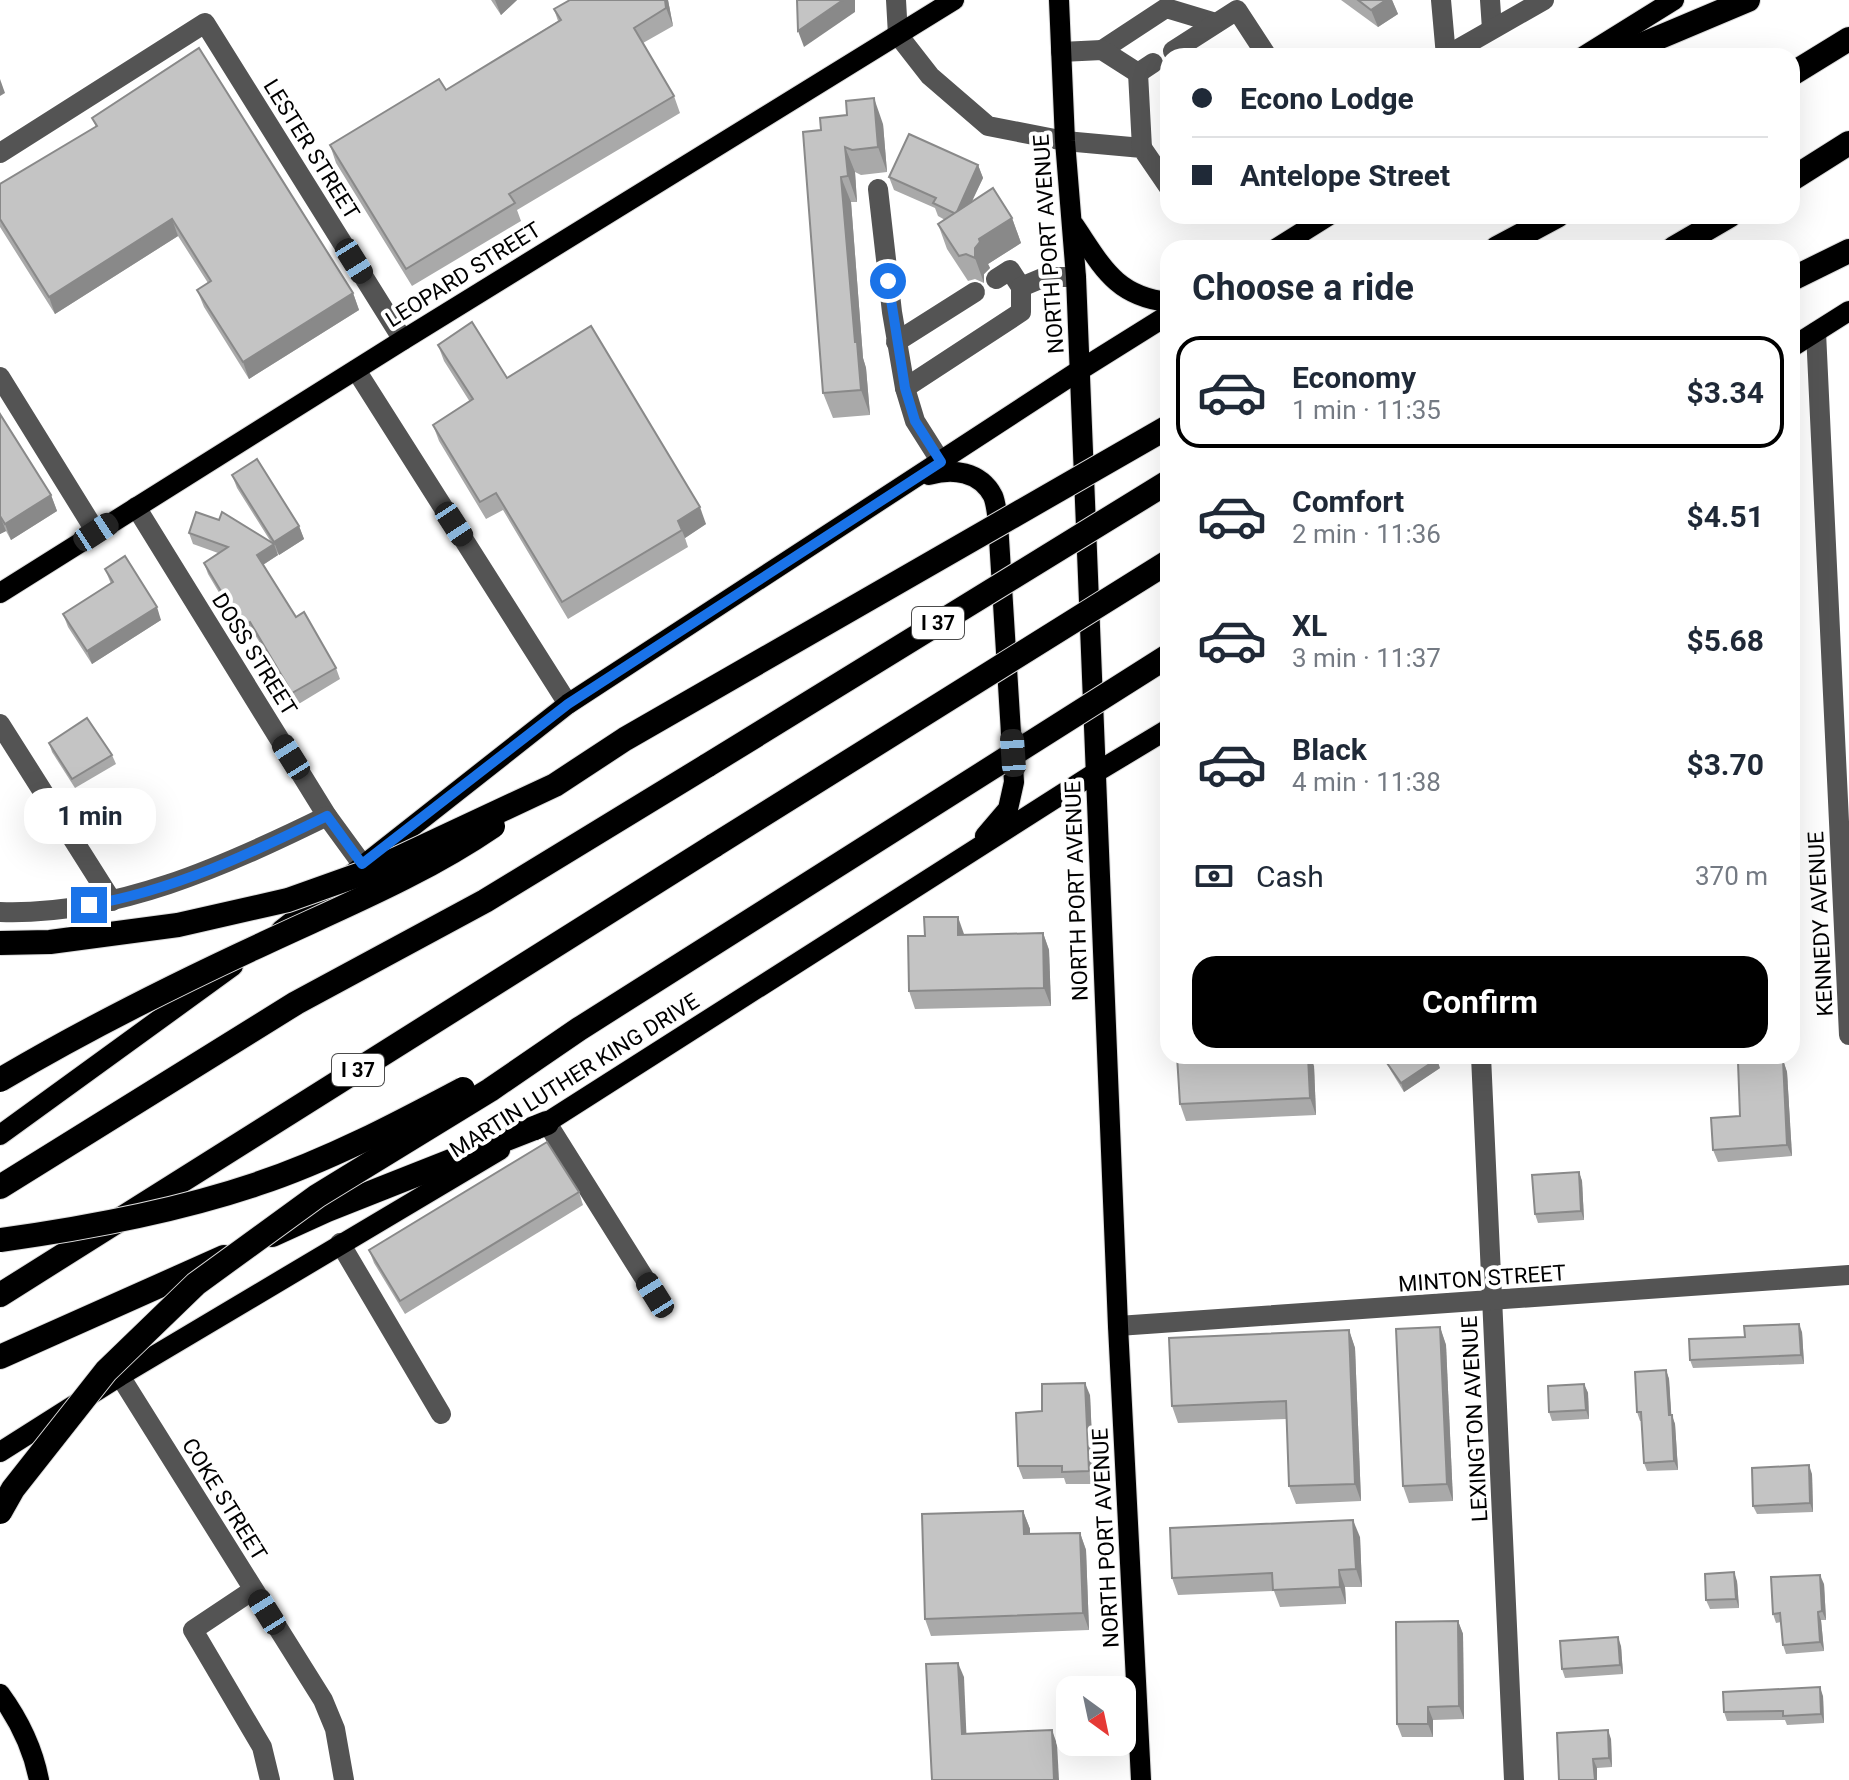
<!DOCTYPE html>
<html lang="en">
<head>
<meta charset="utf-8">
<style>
  :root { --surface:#fff; --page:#f2f2f3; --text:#1f2937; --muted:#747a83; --line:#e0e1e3; --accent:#000 }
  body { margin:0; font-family:Roboto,sans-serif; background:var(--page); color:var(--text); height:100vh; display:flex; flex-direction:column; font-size:30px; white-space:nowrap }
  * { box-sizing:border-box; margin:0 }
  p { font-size:26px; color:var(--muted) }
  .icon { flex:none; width:44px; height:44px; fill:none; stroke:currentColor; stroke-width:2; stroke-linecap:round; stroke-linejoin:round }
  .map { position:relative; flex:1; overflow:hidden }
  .drawer { position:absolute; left:1160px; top:240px; width:640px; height:824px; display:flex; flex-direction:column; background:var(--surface); border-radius:24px; box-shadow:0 8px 32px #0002 }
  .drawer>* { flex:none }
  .banner { position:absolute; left:1160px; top:48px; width:640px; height:176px; border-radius:24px; box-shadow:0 8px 32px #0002; display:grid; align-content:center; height:176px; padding:0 32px; background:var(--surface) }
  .needle { width:52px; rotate:147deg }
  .tools { position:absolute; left:1056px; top:1676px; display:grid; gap:16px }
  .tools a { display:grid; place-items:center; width:80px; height:80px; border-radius:16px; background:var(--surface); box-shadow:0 8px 32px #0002; font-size:40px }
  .end { position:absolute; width:36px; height:36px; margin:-18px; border:10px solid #1a73e8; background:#fff; box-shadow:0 0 0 4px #fff }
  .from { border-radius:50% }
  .bubble { position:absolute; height:56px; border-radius:24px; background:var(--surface); box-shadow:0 8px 32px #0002; font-size:26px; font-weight:700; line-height:56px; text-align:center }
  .car { position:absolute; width:24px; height:48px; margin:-24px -12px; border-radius:10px; box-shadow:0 0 6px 2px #0007; background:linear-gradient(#222 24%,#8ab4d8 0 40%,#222 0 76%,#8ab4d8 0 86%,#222 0) }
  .banner b { display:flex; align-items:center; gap:28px; height:76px; font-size:30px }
  .banner b+b { border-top:2px solid var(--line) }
  .banner i { width:20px; height:20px; background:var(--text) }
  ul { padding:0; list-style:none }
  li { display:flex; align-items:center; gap:24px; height:112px; margin:0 16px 12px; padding:0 16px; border:4px solid transparent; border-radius:24px }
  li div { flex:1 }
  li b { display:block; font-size:30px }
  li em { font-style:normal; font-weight:700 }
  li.on { border-color:var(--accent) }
  li>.icon { width:72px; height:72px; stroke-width:1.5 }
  h2 { padding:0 32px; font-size:36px; line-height:96px }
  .pay { display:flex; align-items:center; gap:20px; height:88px; padding:0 32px; font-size:30px }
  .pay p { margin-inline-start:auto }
  .cta { display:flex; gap:16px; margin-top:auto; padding:16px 32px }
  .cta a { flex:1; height:92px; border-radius:24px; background:var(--accent); color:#fff; font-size:32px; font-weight:700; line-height:92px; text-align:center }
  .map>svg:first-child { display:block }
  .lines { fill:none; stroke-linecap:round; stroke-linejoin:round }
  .major-casing { stroke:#dbdbdb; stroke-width:22 }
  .highway-casing { stroke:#dbdbdb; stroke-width:26 }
  .minor { stroke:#545454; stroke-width:20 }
  .major { stroke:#000; stroke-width:20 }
  .highway { stroke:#000; stroke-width:24 }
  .highway-bridge-casing { stroke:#dbdbdb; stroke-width:26; stroke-linecap:butt }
  .highway-bridge { stroke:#000; stroke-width:24 }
  .wall { fill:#a9a9a9 }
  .shaded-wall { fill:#898989 }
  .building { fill:#c4c4c4; stroke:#898989; stroke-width:2 }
  .route { stroke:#1a73e8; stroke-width:10 }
  .labels { text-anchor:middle; stroke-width:8; stroke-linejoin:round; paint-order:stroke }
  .shield { fill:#fff; stroke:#4c4c4c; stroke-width:2 }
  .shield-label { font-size:20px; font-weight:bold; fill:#000 }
  .street-label { font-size:22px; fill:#000; stroke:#fff }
</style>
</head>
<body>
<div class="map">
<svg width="1849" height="1780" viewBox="0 0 1849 1780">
  <rect width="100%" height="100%" fill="#fff"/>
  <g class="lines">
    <defs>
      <g id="major">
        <polyline points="1059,0 1065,141 1076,277 1118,1326 1141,1780"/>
        <polyline points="1584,56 1674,0"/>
        <path d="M 1074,225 C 1102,266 1115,296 1168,302"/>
        <polyline points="1277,248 1328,216"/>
        <polyline points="1792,347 1849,311"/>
        <path d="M 929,475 C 952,468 980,471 993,496 C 996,503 997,514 998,522 L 1014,782 L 1008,809 L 985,836"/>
        <polyline points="0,593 403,340 954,0"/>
        <polyline points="281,930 568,704 1080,370 1168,315"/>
        <polyline points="535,1130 1095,773 1168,729"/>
        <polyline points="0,1135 233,966"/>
        <polyline points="0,1452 120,1376 500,1150"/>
        <path d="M 0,1694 C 19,1720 33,1749 39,1780"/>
      </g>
      <g id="highway">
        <polyline points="1615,56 1748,0"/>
        <polyline points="1792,74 1849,39"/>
        <polyline points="1792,179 1849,143"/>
        <polyline points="1497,248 1557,216"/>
        <polyline points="1674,248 1729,216"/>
        <polyline points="1792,279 1849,251"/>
        <polyline points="0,1187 296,1003 485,901 708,765"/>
        <polyline points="272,1235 327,1210 547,1123"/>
        <polyline points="0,1295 715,845"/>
        <polyline points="0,1357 224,1257"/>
      </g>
    </defs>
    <use href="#major" class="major-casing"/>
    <use href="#highway" class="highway-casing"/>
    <g class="minor">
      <polyline points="896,0 898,35 930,76 988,126 1065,141 1142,148 1168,186"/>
      <polyline points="1441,0 1446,56"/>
      <polyline points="1490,0 1492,29"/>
      <polyline points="1102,50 1166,8 1216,23"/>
      <polyline points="1173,51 1237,10 1267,56"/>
      <polyline points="1061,52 1102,50 1138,73 1153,63"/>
      <polyline points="1446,56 1544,0"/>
      <polyline points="1138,73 1142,148"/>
      <polyline points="0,153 205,23 403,340"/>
      <polyline points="878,189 892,312 905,388 915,421 941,462"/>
      <polyline points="996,279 1010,270 1021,287"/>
      <polyline points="1816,332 1849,1035"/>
      <polyline points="896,342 975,292"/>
      <polyline points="356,370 568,704"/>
      <polyline points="0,377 96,532"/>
      <polyline points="905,388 1021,312 1021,287 1045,277 1076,277"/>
      <polyline points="136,507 327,816 362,864"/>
      <polyline points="0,724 112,901"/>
      <path d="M 0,912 C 115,916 225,866 327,816"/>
      <polyline points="1481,1056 1514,1780"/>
      <polyline points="547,1123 655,1295"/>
      <polyline points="340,1243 441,1414"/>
      <polyline points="1118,1326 1849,1275"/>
      <polyline points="120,1376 323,1700 335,1729 344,1780"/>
      <polyline points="253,1590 193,1630 262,1747 270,1780"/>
    </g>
    <use href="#major" class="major"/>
    <use href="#highway" class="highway"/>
    <defs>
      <g id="highway-bridge">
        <polyline points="708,765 1168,482"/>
        <polyline points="715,845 1168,562"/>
        <polyline points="0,943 50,942 178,925 288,900 375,869 555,785 625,739 1168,427"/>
        <path d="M 0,1080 C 86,1029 174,985 265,943 C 342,907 423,874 493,826"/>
        <path d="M 0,1240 C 87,1228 174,1212 257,1184 C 329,1160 397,1124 463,1089"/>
        <polyline points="0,1512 13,1489 106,1371 196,1284 317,1196 490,1090 579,1029 1168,656"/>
      </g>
    </defs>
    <use href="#highway-bridge" class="highway-bridge-casing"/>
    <use href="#highway-bridge" class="highway-bridge"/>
  </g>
  <g class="wall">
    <polygon points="491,0 517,0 501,15"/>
    <polygon points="570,0 668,0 673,26 643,43 674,96 680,113 517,210 521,221 412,286 336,163 330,145 446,90 558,21 554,9"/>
    <polygon points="1341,0 1392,0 1398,14 1378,27"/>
    <polygon points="92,118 353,293 359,310 249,379 204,307 197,290 208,283 178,236 55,314 0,227 0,184 96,127"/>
    <polygon points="883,124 887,172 861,175 855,172 857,202 851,202 863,358 866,368 870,415 833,418 823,393 821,130"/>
    <polygon points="978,165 983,178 971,202 1012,218 1021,243 988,264 990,268 984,274 984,283 975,279 968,281 947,249 938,224 945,220 938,216 935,208 894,190 889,177"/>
    <polygon points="438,345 507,378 706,524 685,538 688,547 568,619 503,510 486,519 439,441 433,425 470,402 444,361"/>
    <polygon points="0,414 51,495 57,511 11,540 6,531 0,534"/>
    <polygon points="232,475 299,526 304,539 279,555 276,551 278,555 263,565 296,617 336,668 340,679 297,705 254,633 246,638 208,574 204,563 218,553 193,544 189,533 271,542 237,488"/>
    <polygon points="105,569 161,620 92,664 68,627 63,614 111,584"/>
    <polygon points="49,743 112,755 116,764 75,788 52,752"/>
    <polygon points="1043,933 1049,950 1051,1006 915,1009 909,991 964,935"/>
    <polygon points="1783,1060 1787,1072 1792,1156 1718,1162 1713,1150"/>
    <polygon points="1387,1063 1440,1068 1404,1092 1391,1071"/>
    <polygon points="1314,1066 1316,1115 1186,1121 1180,1104"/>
    <polygon points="1579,1172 1582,1181 1584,1220 1538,1223 1535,1214"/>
    <polygon points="579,1192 583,1205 405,1314 374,1263 369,1250"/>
    <polygon points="1440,1327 1446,1345 1453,1501 1409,1503 1403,1486"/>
    <polygon points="1349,1330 1355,1348 1361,1501 1296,1504 1289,1486 1287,1419 1178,1423 1172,1406"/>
    <polygon points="1802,1332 1804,1364 1693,1368 1690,1360 1745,1337"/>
    <polygon points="1666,1370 1669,1379 1671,1415 1675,1424 1678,1470 1647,1471 1644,1463 1642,1421 1640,1421 1637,1412"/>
    <polygon points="1584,1384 1588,1393 1589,1419 1552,1421 1549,1412"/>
    <polygon points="1090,1395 1094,1484 1066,1484 1064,1478 1023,1479 1018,1466 1042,1411"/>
    <polygon points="1812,1474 1813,1512 1757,1514 1753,1506"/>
    <polygon points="1023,1511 1030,1529 1030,1534 1080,1533 1086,1550 1089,1630 931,1636 925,1619"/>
    <polygon points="1360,1537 1362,1587 1345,1587 1346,1604 1280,1607 1274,1591 1178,1595 1172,1578"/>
    <polygon points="1737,1581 1739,1608 1710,1609 1706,1600"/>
    <polygon points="1824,1584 1826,1620 1821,1620 1824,1651 1786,1654 1783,1645 1781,1622 1776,1623 1773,1614"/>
    <polygon points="1458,1621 1463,1634 1464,1719 1433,1720 1433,1737 1402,1737 1397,1724"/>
    <polygon points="1621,1646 1623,1674 1565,1678 1562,1669"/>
    <polygon points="1823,1696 1824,1723 1787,1725 1785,1720 1727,1721 1724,1712"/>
    <polygon points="1611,1739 1612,1767 1597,1768 1597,1780 1559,1780"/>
  </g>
  <g class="shaded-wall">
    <polygon points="495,0 517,0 501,15"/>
    <polygon points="665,0 668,0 673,26 666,8"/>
    <polygon points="843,0 855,0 855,12 804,47 798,31"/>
    <polygon points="1386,0 1392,0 1398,14 1378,27 1371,10"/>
    <polygon points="0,79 5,93 0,96"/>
    <polygon points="874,98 883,124 887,172 878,147"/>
    <polygon points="845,147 855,172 857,202 848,176"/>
    <polygon points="978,165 983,178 960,227 956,214"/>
    <polygon points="841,177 851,202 863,358 866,368 870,415 861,390 855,342"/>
    <polygon points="1012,218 1021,243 988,264 990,268 984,274 984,283 975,258 975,248 979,239"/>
    <polygon points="172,219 178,236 55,314 49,297"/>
    <polygon points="353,293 359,310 249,379 243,362"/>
    <polygon points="51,495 57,511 11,540 5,524"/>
    <polygon points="700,507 706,524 685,538 678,521"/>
    <polygon points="0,516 6,531 0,534"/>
    <polygon points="299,526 304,539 279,555 274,542"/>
    <polygon points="274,544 278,555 261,566 257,555"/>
    <polygon points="157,607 161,620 92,664 87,651"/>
    <polygon points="958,917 964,934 965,952 958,935"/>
    <polygon points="1043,933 1049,950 1051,1006 1044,988"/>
    <polygon points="1308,1056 1311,1056 1314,1066 1316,1115 1310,1098"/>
    <polygon points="1437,1059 1440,1068 1404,1092 1401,1083"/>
    <polygon points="1783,1060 1787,1072 1792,1156 1787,1145"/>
    <polygon points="1579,1172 1582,1181 1584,1220 1581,1211"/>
    <polygon points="1799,1324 1802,1332 1804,1364 1801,1355"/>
    <polygon points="1440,1327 1446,1345 1453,1501 1447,1484"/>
    <polygon points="1349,1330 1355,1348 1361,1501 1355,1484"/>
    <polygon points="1666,1370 1669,1379 1672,1424 1669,1415"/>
    <polygon points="1085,1383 1090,1395 1094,1484 1089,1471"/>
    <polygon points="1584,1384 1588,1393 1589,1419 1586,1410"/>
    <polygon points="1672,1415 1675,1424 1678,1470 1674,1461"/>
    <polygon points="1809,1465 1812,1474 1813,1512 1810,1503"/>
    <polygon points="1023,1511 1030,1529 1030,1552 1024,1534"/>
    <polygon points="1353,1520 1360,1537 1362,1587 1356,1569"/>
    <polygon points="1080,1533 1086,1550 1089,1630 1083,1613"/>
    <polygon points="1339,1570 1345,1587 1346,1604 1340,1587"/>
    <polygon points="1734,1572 1737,1581 1739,1608 1736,1599"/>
    <polygon points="1820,1575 1824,1584 1826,1620 1822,1611"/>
    <polygon points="1818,1612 1821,1620 1824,1651 1820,1642"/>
    <polygon points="1458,1621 1463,1634 1464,1719 1459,1706"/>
    <polygon points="1618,1637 1621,1646 1623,1674 1620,1665"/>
    <polygon points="958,1663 964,1677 967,1748 962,1734"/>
    <polygon points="1820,1687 1823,1696 1824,1723 1821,1714"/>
    <polygon points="1428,1707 1433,1720 1433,1737 1428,1724"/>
    <polygon points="1052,1730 1057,1744 1059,1780 1054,1780"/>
    <polygon points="1608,1730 1611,1739 1612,1767 1609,1758"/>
    <polygon points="1593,1759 1597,1768 1597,1780 1595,1780"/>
  </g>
  <g class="building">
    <polygon points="570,0 665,0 666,8 634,28 674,96 509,194 515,203 406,269 330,145 439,79 446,90 561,20 554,9"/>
    <polygon points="797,0 843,0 798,31"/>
    <polygon points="1358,0 1386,0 1371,10"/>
    <polygon points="199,48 353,293 243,362 197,290 211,281 172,219 49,297 0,219 0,184 97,126 92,118"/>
    <polygon points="874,98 878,147 852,150 845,147 848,176 841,177 855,342 857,342 861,390 823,393 803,132 821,130 820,118 847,115 846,101"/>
    <polygon points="909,134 978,165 956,214 933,203 936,198 889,177"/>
    <polygon points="993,188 1012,218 979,239 980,242 975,248 975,258 966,254 959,256 938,224"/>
    <polygon points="472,322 507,378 591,326 700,507 678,521 682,530 562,602 496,493 480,502 433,425 473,399 438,345"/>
    <polygon points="0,414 51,495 5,524 0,516"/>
    <polygon points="257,459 299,526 274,542 232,475"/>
    <polygon points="196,512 219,520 222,512 274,544 257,555 296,617 304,612 336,668 292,693 250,622 242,626 204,563 228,547 189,533"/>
    <polygon points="125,556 157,607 87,651 63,614 113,582 105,569"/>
    <polygon points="87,718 112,755 72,779 49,743"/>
    <polygon points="924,917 958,917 958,935 1043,933 1044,988 909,991 908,936 925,936"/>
    <polygon points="1177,1056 1308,1056 1310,1098 1180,1104"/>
    <polygon points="1398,1056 1435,1056 1437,1059 1401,1083 1387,1063"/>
    <polygon points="1783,1060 1787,1145 1713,1150 1711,1118 1740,1116 1738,1062"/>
    <polygon points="547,1142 579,1192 400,1301 369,1250"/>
    <polygon points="1579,1172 1581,1211 1535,1214 1532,1175"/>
    <polygon points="1799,1324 1801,1355 1690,1360 1689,1339 1745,1337 1744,1326"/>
    <polygon points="1440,1327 1447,1484 1403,1486 1396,1329"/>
    <polygon points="1349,1330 1355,1484 1289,1486 1286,1401 1172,1406 1169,1338"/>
    <polygon points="1666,1370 1669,1415 1672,1415 1674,1461 1644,1463 1641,1412 1637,1412 1635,1372"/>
    <polygon points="1085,1383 1089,1471 1062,1472 1062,1466 1018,1466 1016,1413 1042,1411 1042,1384"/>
    <polygon points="1584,1384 1586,1410 1549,1412 1548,1386"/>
    <polygon points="1809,1465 1810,1503 1753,1506 1752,1468"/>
    <polygon points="1023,1511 1024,1534 1080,1533 1083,1613 925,1619 922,1514"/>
    <polygon points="1353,1520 1356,1569 1339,1570 1340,1587 1273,1590 1272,1573 1172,1578 1170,1528"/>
    <polygon points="1734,1572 1736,1599 1706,1600 1705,1574"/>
    <polygon points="1820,1575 1822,1611 1818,1612 1820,1642 1783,1645 1780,1613 1773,1614 1771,1577"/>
    <polygon points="1458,1621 1459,1706 1428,1707 1428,1724 1397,1724 1396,1622"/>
    <polygon points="1618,1637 1620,1665 1562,1669 1560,1641"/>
    <polygon points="958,1663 962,1734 1052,1730 1054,1780 932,1780 926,1664"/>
    <polygon points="1820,1687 1821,1714 1783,1716 1783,1711 1724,1712 1723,1692"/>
    <polygon points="1608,1730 1609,1758 1593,1759 1595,1780 1559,1780 1557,1733"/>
  </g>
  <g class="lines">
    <path class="route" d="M 89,905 C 172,891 252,853 327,816 L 362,864 L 568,704 L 941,462 L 915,421 L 905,388 L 888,281"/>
  </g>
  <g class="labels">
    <g class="shield">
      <rect x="912" y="607" width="52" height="32" rx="6"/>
      <rect x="332" y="1054" width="52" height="32" rx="6"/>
    </g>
    <g class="shield-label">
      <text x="938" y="630">I 37</text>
      <text x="358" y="1077">I 37</text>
    </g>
    <g class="street-label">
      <text transform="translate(312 149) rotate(58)" y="8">LESTER STREET</text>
      <text transform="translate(1048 244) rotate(-94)" y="8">NORTH PORT AVENUE</text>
      <text transform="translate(463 274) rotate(-32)" y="8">LEOPARD STREET</text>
      <text transform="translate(255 654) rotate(58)" y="8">DOSS STREET</text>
      <text transform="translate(1076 891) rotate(-92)" y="8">NORTH PORT AVENUE</text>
      <text transform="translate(1820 924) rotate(-93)" y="8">KENNEDY AVENUE</text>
      <text transform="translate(574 1075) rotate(-32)" y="8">MARTIN LUTHER KING DRIVE</text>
      <text transform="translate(1482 1278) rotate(-4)" y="8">MINTON STREET</text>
      <text transform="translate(1474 1419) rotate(-93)" y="8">LEXINGTON AVENUE</text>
      <text transform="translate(225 1499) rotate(58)" y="8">COKE STREET</text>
      <text transform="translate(1105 1538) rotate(-93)" y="8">NORTH PORT AVENUE</text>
    </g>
  </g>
</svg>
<div class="tools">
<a><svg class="needle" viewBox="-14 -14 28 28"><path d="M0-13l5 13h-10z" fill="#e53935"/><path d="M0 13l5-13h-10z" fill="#747a83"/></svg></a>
</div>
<i class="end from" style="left:888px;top:281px"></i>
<i class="end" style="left:89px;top:905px"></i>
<div class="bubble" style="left:24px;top:788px;width:132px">1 min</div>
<i class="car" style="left:354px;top:261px;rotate:148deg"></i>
<i class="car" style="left:454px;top:524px;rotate:147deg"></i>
<i class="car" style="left:96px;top:532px;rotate:57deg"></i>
<i class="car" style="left:1013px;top:753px;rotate:356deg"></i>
<i class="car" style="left:291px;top:757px;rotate:328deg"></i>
<i class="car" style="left:655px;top:1295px;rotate:328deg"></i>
<i class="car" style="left:267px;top:1612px;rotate:328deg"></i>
<div class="banner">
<b><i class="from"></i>Econo Lodge</b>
<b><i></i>Antelope Street</b>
</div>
<section class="drawer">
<h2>Choose a ride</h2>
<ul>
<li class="on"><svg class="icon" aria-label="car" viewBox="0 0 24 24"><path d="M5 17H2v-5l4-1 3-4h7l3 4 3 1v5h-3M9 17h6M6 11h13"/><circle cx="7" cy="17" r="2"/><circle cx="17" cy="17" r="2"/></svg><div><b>Economy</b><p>1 min · 11:35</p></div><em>$3.34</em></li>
<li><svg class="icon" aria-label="car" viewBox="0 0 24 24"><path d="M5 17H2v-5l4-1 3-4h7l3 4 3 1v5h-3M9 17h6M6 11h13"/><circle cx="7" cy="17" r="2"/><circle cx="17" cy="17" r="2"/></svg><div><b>Comfort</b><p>2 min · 11:36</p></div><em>$4.51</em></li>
<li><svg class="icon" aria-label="car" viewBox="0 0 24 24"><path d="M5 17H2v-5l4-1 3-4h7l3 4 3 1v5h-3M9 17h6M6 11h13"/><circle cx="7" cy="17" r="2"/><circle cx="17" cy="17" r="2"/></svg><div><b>XL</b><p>3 min · 11:37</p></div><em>$5.68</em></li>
<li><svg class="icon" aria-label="car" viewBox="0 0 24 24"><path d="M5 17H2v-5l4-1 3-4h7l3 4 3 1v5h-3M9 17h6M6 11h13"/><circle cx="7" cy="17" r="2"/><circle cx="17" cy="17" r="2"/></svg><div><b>Black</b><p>4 min · 11:38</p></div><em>$3.70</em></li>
</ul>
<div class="pay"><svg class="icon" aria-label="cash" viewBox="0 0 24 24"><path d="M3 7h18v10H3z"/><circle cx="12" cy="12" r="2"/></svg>Cash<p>370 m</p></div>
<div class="cta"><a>Confirm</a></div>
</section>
</div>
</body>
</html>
